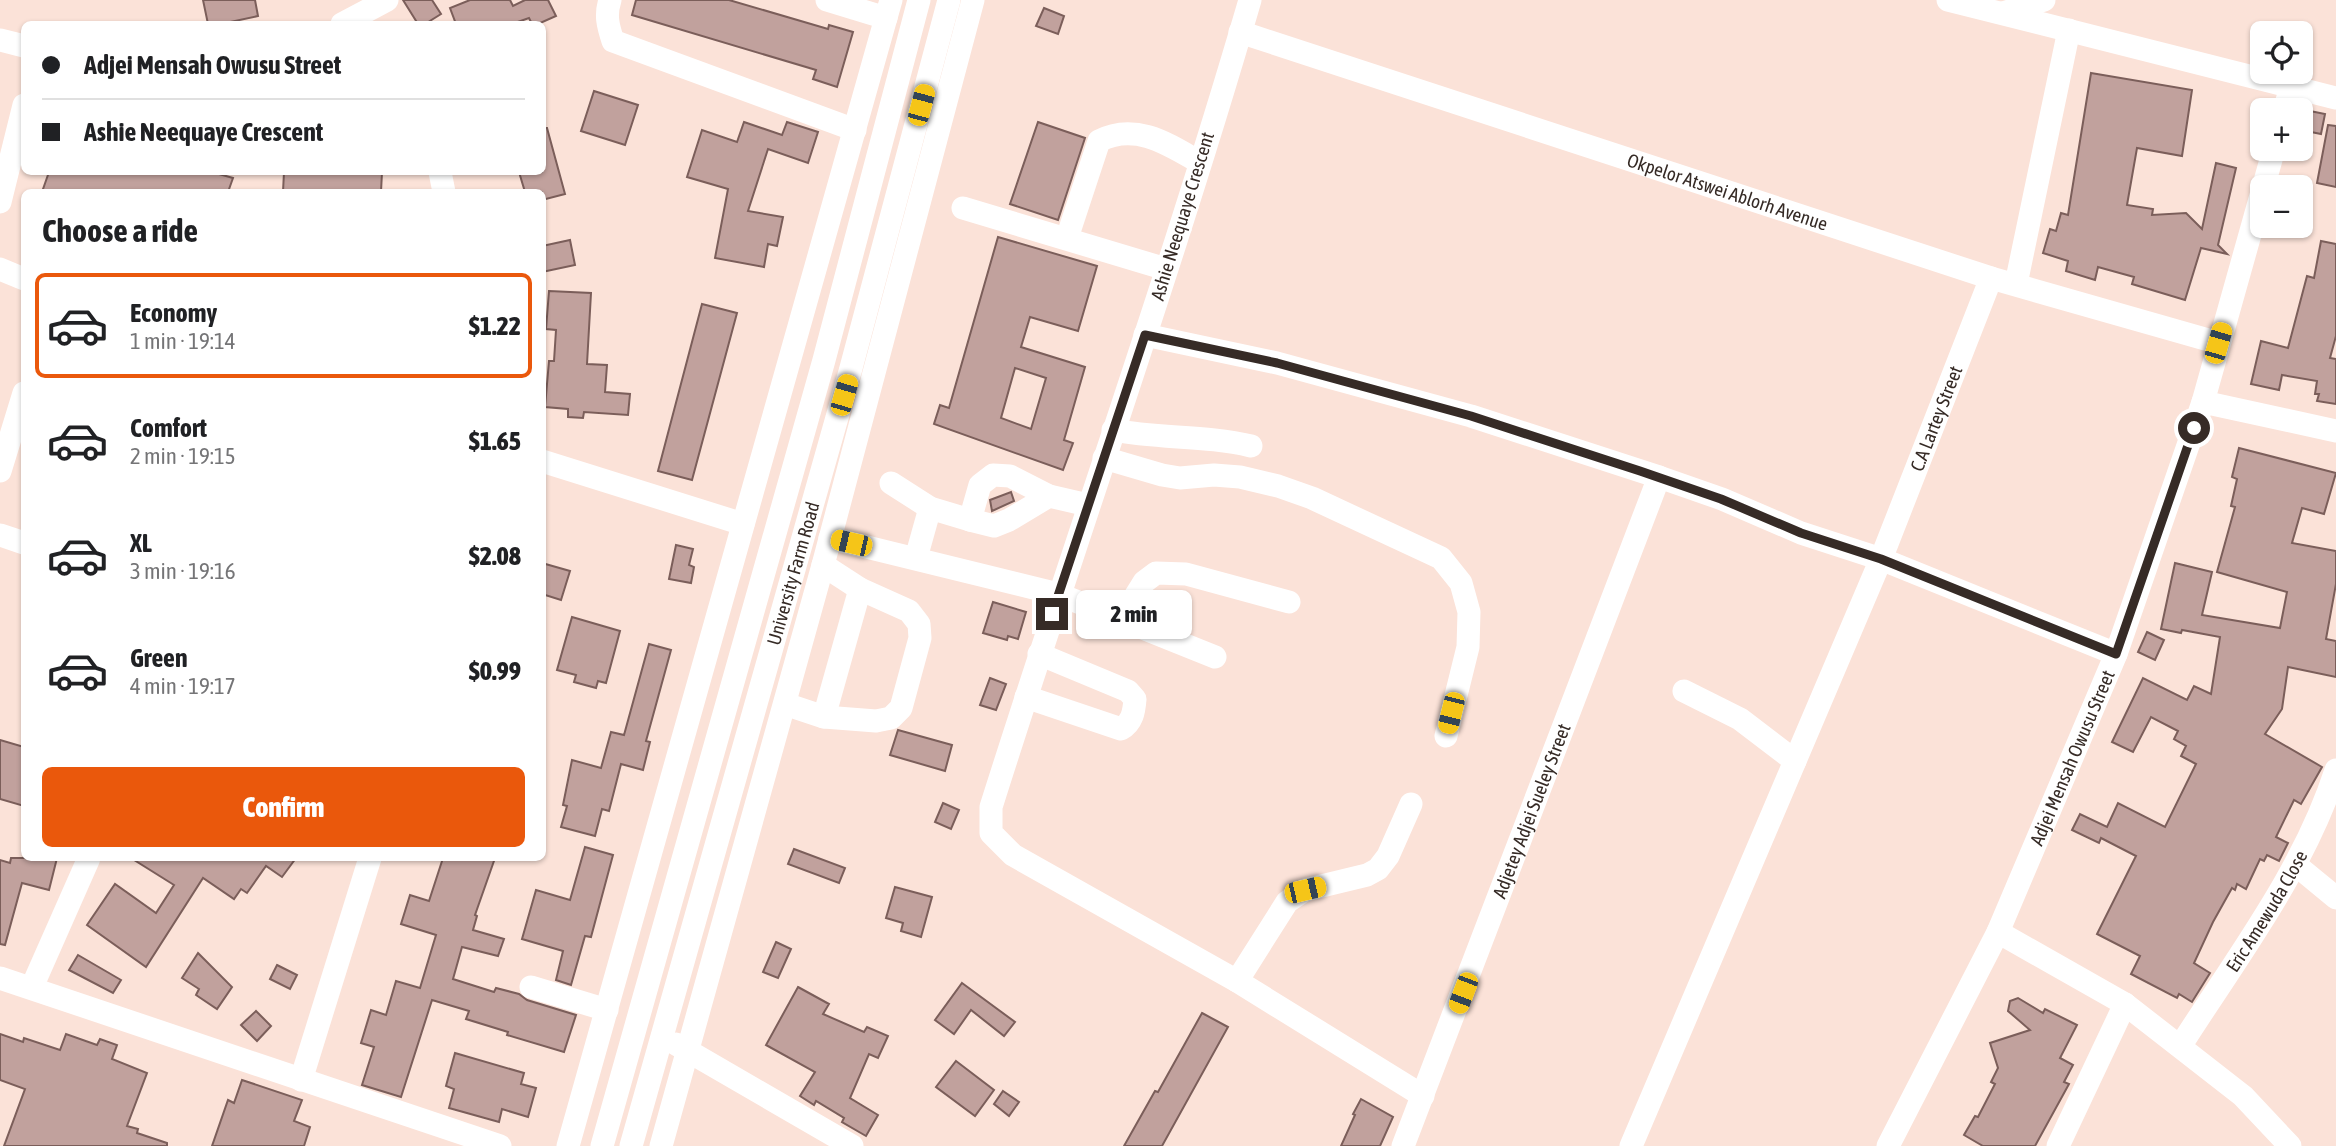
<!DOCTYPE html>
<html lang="en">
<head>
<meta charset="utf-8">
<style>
  :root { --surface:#fff; --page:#f6f6f6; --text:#202124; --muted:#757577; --line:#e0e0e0; --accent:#ea580c }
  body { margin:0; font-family:"Asap Condensed",sans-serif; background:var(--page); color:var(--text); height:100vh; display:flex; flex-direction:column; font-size:26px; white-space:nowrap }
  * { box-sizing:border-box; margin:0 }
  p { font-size:23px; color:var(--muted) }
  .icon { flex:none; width:38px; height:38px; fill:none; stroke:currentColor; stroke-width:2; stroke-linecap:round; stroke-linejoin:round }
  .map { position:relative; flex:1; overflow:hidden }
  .sheet { position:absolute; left:21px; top:189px; width:525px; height:672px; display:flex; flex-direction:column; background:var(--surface); border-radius:10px; box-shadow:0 2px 5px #0004 }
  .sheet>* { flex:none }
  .banner { position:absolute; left:21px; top:21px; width:525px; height:154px; border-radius:10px; box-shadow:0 2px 5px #0004; display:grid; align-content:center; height:154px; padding:0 21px; background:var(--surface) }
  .tools { position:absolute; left:2250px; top:21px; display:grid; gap:14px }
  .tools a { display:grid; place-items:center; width:63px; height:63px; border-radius:10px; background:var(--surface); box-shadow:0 2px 5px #0004; font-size:35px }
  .end { position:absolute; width:32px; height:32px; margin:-16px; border:9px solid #362b26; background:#fff; box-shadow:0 0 0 4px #fff }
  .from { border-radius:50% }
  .bubble { position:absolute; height:49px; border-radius:10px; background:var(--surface); box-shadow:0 2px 5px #0004; font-size:23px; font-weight:800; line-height:49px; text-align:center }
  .car { position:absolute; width:21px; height:42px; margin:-21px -10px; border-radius:9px; box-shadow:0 0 5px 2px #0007; background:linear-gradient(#f5c518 24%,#345 0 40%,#f5c518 0 76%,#345 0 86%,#f5c518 0) }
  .banner b { display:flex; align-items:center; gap:24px; height:66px; font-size:26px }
  .banner b+b { border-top:2px solid var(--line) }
  .banner i { width:18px; height:18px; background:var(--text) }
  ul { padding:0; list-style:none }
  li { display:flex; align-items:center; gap:21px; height:105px; margin:0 14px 10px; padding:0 7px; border:4px solid transparent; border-radius:10px }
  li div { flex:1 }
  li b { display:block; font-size:26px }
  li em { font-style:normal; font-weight:800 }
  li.on { border-color:var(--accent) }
  li>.icon { width:63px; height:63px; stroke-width:1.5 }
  h2 { padding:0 21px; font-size:32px; line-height:84px }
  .action { display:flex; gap:14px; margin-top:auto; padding:14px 21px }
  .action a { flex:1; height:80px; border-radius:10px; background:var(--accent); color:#fff; font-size:28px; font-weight:800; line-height:80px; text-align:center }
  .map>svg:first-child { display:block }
  .building { fill:#c1a19d; stroke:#7b5e5a; stroke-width:2; fill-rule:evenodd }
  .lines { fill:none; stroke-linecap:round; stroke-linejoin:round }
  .minor { stroke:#fff; stroke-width:23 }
  .route { stroke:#362b26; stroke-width:9 }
  .labels { text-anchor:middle; stroke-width:5; stroke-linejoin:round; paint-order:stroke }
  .street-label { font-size:19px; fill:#362b26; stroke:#fff }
</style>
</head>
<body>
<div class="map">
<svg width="2336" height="1146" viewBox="0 0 2336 1146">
  <rect width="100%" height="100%" fill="#fbe2d8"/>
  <g class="building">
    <polygon points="203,0 255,0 258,16 230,22 230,24 208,24"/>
    <polygon points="403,0 432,0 441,14 425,24 418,24"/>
    <polygon points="470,0 510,0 513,6 525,0 548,0 556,16 538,24 532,24 529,18 512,24 456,24 450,8"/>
    <polygon points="636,0 729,0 828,29 829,25 853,32 837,87 813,79 816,70 632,15"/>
    <polygon points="1044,8 1064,16 1058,34 1036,26"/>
    <polygon points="2091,73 2192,90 2182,156 2137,148 2127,205 2153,209 2152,215 2186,213 2202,229 2216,163 2236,168 2218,245 2227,254 2201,248 2185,300 2132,284 2134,277 2098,267 2095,280 2066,271 2068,261 2043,253 2050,229 2056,231 2061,213 2068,215"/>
    <polygon points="594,91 638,105 625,145 581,131"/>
    <polygon points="2310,111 2325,114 2321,134 2306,131"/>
    <polygon points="744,122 782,135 787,122 818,132 808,163 768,149 748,211 783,217 777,246 768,244 764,267 715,258 728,189 687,177 702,130 737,142"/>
    <polygon points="1038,122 1085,138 1058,220 1010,204"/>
    <polygon points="2328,125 2336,126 2336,187 2317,183"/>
    <polygon points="542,128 547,128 565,194 542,200 542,192 525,192 519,172 542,172"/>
    <polygon points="49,172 212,172 233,178 228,192 42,192"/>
    <polygon points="284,172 382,172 381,192 283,192"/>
    <path d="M 998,237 L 1097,266 L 1078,331 L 1030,317 L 1021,347 L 1085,367 L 1064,440 L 1073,443 L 1063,470 L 934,424 L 940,405 L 949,408 ZM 1015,368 L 1046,378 L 1031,429 L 1001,418 Z"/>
    <polygon points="570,240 575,265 542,272 542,246"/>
    <polygon points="2321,241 2336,244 2336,336 2330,358 2336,359 2336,404 2317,401 2319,394 2315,394 2317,381 2282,375 2279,390 2251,384 2261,341 2288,348 2307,276 2314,278"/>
    <polygon points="549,291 591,293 587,364 607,365 605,392 630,394 628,415 584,412 583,418 568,417 568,409 545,407 549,361 554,361 556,330 546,329"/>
    <polygon points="702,304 737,313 692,480 658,471"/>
    <polygon points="2239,448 2336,473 2324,514 2302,508 2292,543 2336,551 2336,584 2326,639 2336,641 2336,677 2288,667 2282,709 2265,734 2322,767 2301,804 2294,800 2276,837 2288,843 2279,861 2267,855 2264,861 2260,859 2246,889 2237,884 2235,890 2232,888 2213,922 2194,963 2210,973 2192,1002 2179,994 2177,998 2131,974 2140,956 2097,934 2136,856 2101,838 2099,843 2072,830 2080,814 2107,827 2118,803 2165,827 2196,764 2181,756 2186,746 2174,739 2178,731 2151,717 2133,752 2112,742 2143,678 2187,700 2194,686 2211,694 2220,637 2182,630 2181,633 2161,629 2175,563 2212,572 2202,615 2280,628 2287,592 2217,572 2235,507 2231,506 2237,479 2232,477"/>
    <polygon points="1011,492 1014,501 992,511 990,500"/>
    <polygon points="676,545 693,549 689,565 694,567 691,583 669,579"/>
    <polygon points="542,563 570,571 561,600 542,594"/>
    <polygon points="993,602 1026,612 1018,639 1008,636 1007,640 983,633"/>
    <polygon points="572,617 620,631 606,683 598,681 596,688 574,682 576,675 557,670"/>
    <polygon points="2147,632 2164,640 2155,660 2138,652"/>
    <polygon points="649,644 671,650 646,741 650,742 643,770 621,764 609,811 602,809 595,836 561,827 567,806 563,805 572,760 601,768 611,732 624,735"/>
    <polygon points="990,678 1006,684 996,710 980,705"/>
    <polygon points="898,730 952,745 945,771 890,755"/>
    <polygon points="0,740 24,747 24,806 0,799"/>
    <polygon points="943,803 959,810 951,829 935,822"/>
    <polygon points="585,847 613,855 591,937 585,936 571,985 556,980 563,951 522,939 536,890 570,900"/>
    <polygon points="794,849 845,868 839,883 788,864"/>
    <polygon points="11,858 57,858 49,890 22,883 5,945 0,944 0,860 10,863"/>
    <polygon points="131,858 296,858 282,877 266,866 247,893 241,889 234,899 203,878 146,967 87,925 115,884 156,913 174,885"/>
    <polygon points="443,858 495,858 475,915 477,916 473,930 504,939 498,956 462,947 453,979 494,992 496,988 519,994 527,1000 576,1015 564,1052 507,1035 508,1032 466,1019 469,1011 432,1000 401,1097 362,1085 374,1047 361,1043 371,1010 386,1015 396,981 420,988 436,935 401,924 410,895 429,901"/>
    <polygon points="895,887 932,897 921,937 901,931 903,923 886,918"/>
    <polygon points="776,942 791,949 778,978 763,972"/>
    <polygon points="198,953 232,987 217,1009 196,995 199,989 182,978"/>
    <polygon points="78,955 121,980 113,993 69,970"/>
    <polygon points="277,965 297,975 290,989 270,979"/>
    <polygon points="962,983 1015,1022 1004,1036 971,1010 954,1034 935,1020"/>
    <polygon points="798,987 829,1004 823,1014 864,1032 867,1027 888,1036 878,1058 869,1054 850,1098 878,1115 866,1136 842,1122 844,1118 816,1101 814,1105 800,1096 815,1072 766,1045"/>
    <polygon points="2018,998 2043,1013 2045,1009 2077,1025 2060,1058 2073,1065 2064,1082 2069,1084 2035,1146 1983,1146 1964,1135 1975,1116 1978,1117 1995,1084 1991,1082 1998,1068 1990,1043 2030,1030 2008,1011 2010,1001"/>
    <polygon points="256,1011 271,1026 257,1041 241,1025"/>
    <polygon points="1202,1013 1228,1027 1162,1146 1124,1146 1155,1091 1158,1092"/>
    <polygon points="0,1034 23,1042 24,1038 60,1050 66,1034 97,1045 100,1039 117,1045 112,1059 147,1073 127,1126 138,1129 137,1133 167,1143 167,1146 4,1146 25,1089 0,1080"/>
    <polygon points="455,1053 524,1073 521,1084 536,1088 528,1117 502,1109 499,1122 449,1108 454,1089 446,1086"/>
    <polygon points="956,1061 994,1090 975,1116 936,1087"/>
    <polygon points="242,1080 302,1100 294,1121 310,1127 304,1146 212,1146 228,1100 234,1103"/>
    <polygon points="1003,1091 1019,1102 1009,1116 994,1104"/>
    <polygon points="1361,1099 1393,1117 1380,1146 1341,1146 1355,1115 1353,1114"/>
  </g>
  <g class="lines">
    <g class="minor">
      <path d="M 610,0 C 605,15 608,26 613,41 L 855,130"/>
      <polyline points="827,0 886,18"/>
      <path d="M 1250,0 C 1171,271 1076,538 991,807 L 991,833 L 1013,855 L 1237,981 L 1423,1096"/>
      <polyline points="1948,0 2336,98"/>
      <polyline points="2003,13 2044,0"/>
      <polyline points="342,24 387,0"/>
      <path id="s1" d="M 1240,32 L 1991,278 L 2219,343"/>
      <polyline points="0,40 24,46"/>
      <polyline points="2284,110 2291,88"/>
      <polyline points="440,172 444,192"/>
      <polyline points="0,202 24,105"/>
      <polyline points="963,208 1166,269"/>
      <path d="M 1067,238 L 1099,141 C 1135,122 1168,144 1199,162"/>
      <polyline points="0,269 24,279"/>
      <polyline points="2016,284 2069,30"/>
      <polyline points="1145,335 1277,363 1471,416 1659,477 1722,499 1801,533 1881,559 2116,654"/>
      <polyline points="2203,402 2336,431"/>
      <path d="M 1113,430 C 1159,439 1206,435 1251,446"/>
      <polyline points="1104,458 1162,475 1180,478 1214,475 1240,477 1278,486 1312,498 1441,558 1461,583 1469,612 1468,647 1446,736"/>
      <polyline points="542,461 743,524"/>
      <polyline points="0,471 24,393"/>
      <polyline points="891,483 930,508 970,520 980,485 993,475 1010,476 1049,496 1088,505"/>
      <polyline points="970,520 994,526 1009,520 1049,496"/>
      <polyline points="0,535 24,543"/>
      <polyline points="830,538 1058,594 1215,657"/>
      <polyline points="916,558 930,508"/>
      <polyline points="1121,619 1144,582 1156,573 1186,574 1289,602"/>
      <polyline points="1684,691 1740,719 1795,761"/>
      <path d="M 1026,697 L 1121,729 C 1132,723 1134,712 1135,699 L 1128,691 L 1039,654"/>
      <polyline points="785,704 824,717 876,721 891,718 901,708 920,638 919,624 909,611 860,589 823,565"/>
      <polyline points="824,717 860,589"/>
      <polyline points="2296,865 2336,898"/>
      <polyline points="1998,932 2125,1004 2243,1096 2290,1146"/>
      <polyline points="0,978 500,1146"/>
      <polyline points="1237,981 1287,902 1305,890 1367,875 1378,869 1388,856 1411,804"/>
      <polyline points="32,987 89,858"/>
      <polyline points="531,987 607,1010"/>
      <polyline points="676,1044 852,1146"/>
      <path id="s2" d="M 2181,1045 C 2237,957 2304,870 2336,770"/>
      <polyline points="301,1080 370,858"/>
      <polyline points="568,1146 891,0"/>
      <polyline points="602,1146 824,360 919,0"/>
      <path id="s3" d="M 631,1146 L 851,368 L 949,0"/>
      <polyline points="661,1146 823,565 973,0"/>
      <path id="s4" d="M 1403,1146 L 1659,477"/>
      <path id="s5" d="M 1631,1146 L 1881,559 L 1991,278"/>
      <path id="s6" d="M 1888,1146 L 1998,932 L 2116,654 L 2203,402 L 2274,149"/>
      <polyline points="2058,1146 2125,1004"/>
    </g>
  </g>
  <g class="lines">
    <polyline class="route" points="1052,614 1145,335 1277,363 1471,416 1640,471 1721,499 1801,533 1881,559 2116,654 2194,428"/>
  </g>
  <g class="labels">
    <g class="street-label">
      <text dy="7" stroke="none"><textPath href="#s1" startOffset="513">Okpelor Atswei Ablorh Avenue</textPath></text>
      <text transform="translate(1182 216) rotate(-73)" y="7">Ashie Neequaye Crescent</text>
      <text dy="7" stroke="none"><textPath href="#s5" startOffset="789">C.A Lartey Street</textPath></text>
      <text dy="7" stroke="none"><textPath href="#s3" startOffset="595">University Farm Road</textPath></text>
      <text dy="7" stroke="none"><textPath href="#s6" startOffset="430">Adjei Mensah Owusu Street</textPath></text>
      <text dy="7" stroke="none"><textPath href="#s4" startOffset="359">Adjetey Adjei Sueley Street</textPath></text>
      <text dy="7" stroke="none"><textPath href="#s2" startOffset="159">Eric Amewuda Close</textPath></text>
    </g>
  </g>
</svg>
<div class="tools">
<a><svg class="icon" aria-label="locate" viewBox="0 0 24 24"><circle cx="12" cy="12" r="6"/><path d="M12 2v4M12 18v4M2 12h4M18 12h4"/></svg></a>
<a>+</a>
<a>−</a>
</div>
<i class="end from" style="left:2194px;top:428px"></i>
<i class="end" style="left:1052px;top:614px"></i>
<div class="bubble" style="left:1076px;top:590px;width:116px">2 min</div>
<i class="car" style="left:921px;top:105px;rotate:15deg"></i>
<i class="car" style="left:2218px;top:343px;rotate:16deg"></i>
<i class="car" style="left:844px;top:395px;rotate:16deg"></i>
<i class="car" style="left:851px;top:543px;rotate:283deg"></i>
<i class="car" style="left:1451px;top:713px;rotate:194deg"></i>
<i class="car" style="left:1305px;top:890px;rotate:77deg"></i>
<i class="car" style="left:1463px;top:993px;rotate:201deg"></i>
<div class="banner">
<b><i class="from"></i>Adjei Mensah Owusu Street</b>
<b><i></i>Ashie Neequaye Crescent</b>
</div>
<section class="sheet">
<h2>Choose a ride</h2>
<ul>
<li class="on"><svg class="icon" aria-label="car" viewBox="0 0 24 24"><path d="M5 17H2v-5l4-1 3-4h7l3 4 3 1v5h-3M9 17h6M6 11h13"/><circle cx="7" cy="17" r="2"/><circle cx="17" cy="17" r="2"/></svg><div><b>Economy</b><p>1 min · 19:14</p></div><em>$1.22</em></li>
<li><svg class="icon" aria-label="car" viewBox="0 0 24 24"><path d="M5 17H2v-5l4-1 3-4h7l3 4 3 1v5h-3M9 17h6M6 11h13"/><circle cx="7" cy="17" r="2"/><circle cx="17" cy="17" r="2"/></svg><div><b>Comfort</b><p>2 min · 19:15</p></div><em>$1.65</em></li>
<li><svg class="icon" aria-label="car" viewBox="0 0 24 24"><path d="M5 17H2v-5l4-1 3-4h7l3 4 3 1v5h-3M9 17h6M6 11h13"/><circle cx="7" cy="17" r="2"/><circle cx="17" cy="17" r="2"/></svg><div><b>XL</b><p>3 min · 19:16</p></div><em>$2.08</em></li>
<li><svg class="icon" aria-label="car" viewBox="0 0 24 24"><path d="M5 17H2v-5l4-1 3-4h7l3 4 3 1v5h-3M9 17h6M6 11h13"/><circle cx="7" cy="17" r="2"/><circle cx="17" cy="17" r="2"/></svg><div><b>Green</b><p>4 min · 19:17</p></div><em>$0.99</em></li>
</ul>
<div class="action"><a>Confirm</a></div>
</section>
</div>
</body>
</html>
